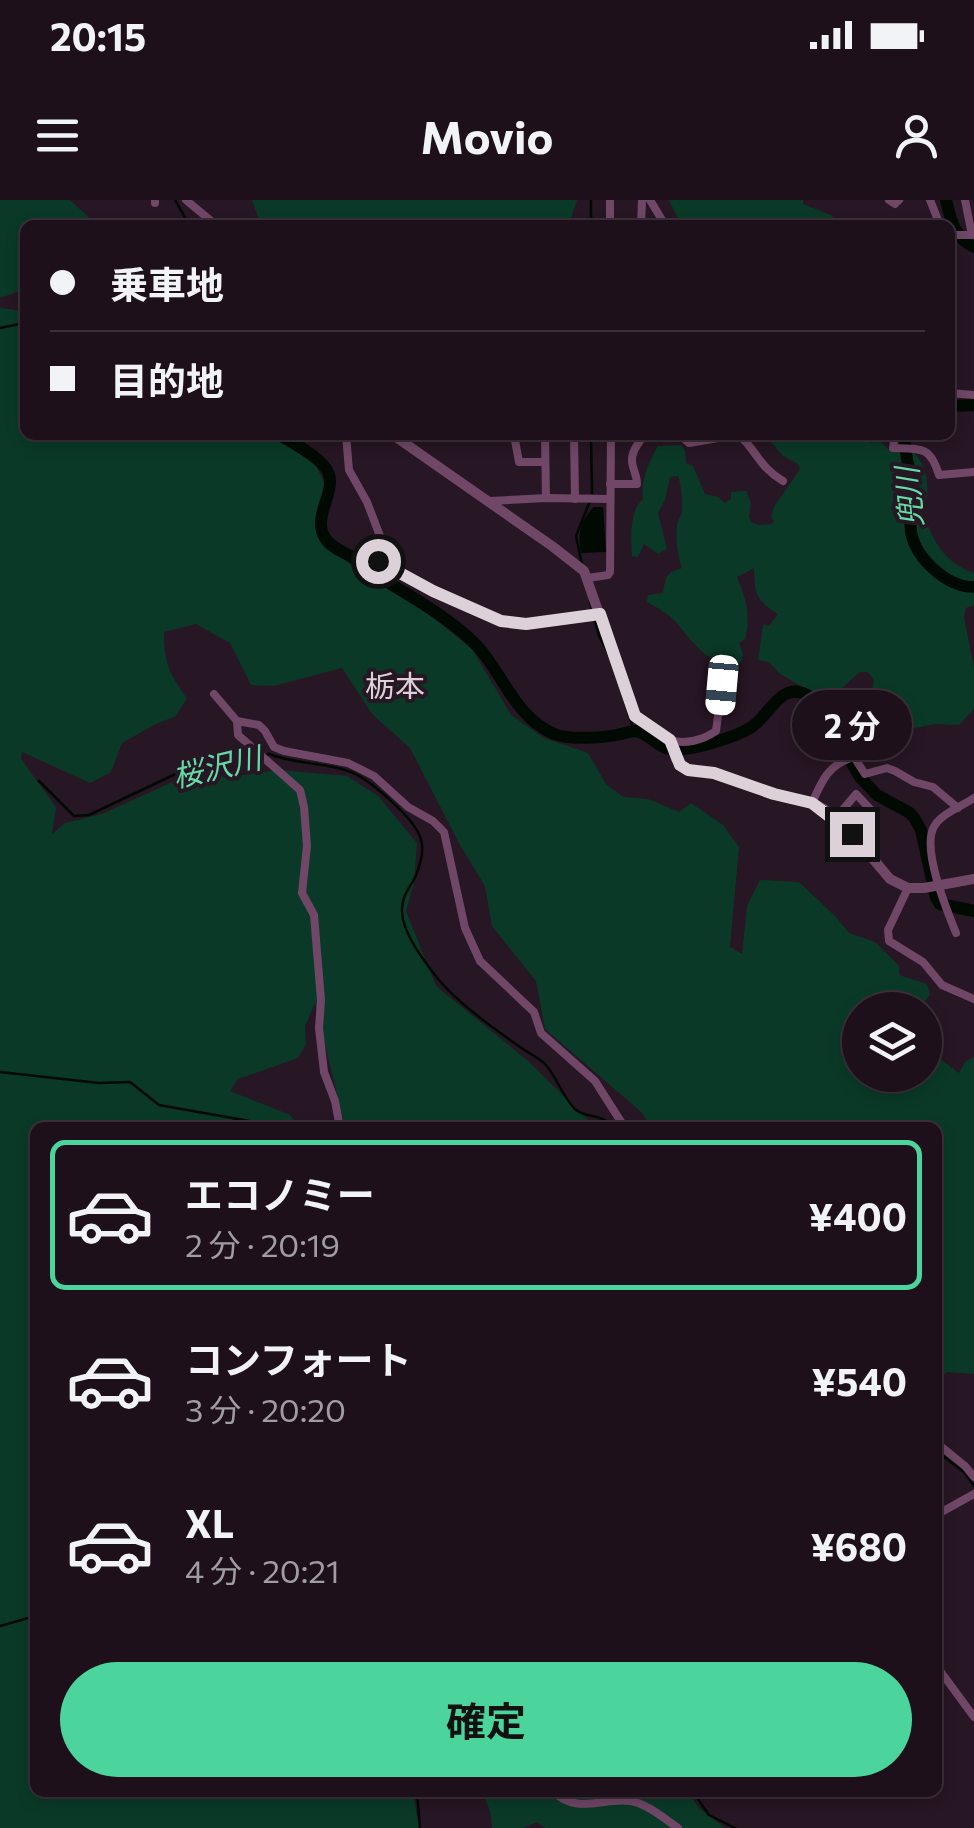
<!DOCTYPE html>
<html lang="ja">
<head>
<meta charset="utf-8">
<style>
  :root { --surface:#1d101a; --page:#2a1e27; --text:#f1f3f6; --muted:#a09da2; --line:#3b3039; --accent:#4bd49b }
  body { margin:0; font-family:Commissioner,"Noto Sans JP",sans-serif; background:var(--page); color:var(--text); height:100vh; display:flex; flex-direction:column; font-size:38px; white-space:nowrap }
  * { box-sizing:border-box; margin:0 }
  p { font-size:32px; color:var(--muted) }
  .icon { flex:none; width:55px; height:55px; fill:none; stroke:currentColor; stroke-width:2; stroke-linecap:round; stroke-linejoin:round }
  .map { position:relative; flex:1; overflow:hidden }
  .details { position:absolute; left:30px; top:922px; width:912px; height:675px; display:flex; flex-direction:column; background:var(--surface); border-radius:15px; box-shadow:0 5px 15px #0003,0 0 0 2px var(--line) }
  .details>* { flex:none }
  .banner { position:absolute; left:20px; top:20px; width:935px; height:220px; border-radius:15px; box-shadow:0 5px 15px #0003,0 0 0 2px var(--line); display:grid; align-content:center; height:220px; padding:0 30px; background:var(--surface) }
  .tools { position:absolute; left:842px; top:792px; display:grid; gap:20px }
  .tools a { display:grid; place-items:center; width:100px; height:100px; border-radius:50%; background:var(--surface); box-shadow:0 5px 15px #0003,0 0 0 2px var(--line); font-size:50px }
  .end { position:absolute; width:45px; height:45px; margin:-22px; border:12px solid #ddd1d9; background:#111; box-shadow:0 0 0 5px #111 }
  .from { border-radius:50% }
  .bubble { position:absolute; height:70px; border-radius:35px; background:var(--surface); box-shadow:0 5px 15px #0003,0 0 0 2px var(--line); font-size:32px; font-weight:700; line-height:70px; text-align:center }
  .car { position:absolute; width:30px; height:60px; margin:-30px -15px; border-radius:12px; box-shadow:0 0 8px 2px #0007; background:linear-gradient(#fff 24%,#345 0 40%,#fff 0 76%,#345 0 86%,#fff 0) }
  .banner b { display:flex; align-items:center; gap:35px; height:95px; font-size:38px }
  .banner b+b { border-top:2px solid var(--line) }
  .banner i { width:25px; height:25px; background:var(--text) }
  ul { padding:18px 0 0; list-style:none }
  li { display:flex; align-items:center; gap:30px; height:150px; margin:0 20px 15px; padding:0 10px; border:5px solid transparent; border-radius:15px }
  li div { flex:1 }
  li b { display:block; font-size:38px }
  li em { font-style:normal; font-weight:700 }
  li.on { border-color:var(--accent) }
  li>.icon { width:90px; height:90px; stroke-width:1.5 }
  .primary-button { display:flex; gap:20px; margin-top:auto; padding:20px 30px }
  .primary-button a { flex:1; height:115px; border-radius:60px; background:var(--accent); color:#111; font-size:40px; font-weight:700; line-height:115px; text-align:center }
  .status { display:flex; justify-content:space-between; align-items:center; height:70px; padding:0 50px; background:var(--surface); direction:ltr }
  .status svg { height:28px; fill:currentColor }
  header { display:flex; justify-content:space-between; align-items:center; height:130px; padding:0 30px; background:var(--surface); font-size:45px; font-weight:700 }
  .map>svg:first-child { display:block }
  .green { fill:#0a3a27 }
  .water { fill:#000a03 }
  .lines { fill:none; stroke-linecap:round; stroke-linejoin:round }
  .stream { stroke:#000a03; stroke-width:2.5 }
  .river { stroke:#000a03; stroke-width:12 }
  .minor { stroke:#704767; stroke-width:8 }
  .tertiary { stroke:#704767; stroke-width:10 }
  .route { stroke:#ddd1d9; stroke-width:12 }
  .labels { text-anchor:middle; stroke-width:8; stroke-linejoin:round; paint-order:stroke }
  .water-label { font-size:30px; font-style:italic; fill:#63dba6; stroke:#271623 }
  .neighbourhood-label { font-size:30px; fill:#ddd1d9; stroke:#271623 }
</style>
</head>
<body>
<div class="status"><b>20:15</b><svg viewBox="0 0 49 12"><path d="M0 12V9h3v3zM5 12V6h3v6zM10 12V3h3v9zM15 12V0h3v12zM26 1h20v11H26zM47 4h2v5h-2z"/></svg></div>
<header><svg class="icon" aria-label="menu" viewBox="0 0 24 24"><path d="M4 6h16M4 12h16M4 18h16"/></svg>Movio<svg class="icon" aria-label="person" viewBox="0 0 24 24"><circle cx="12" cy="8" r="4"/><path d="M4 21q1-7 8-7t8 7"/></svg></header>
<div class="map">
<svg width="974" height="1628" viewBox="0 0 974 1628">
  <rect width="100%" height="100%" fill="#271623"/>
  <g class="green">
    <polygon points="0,0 70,0 97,25 25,25 25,89 0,98"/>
    <polygon points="252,0 577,0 570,21 559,18 553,25 261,25"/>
    <polygon points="669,0 803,0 803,4 831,15 840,25 681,25"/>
    <path d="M 0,108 L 25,111 L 25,235 L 280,236 L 313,259 L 326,287 L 329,299 L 319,329 L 322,339 L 328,349 L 389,390 L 421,408 L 472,449 L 511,515 L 544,538 L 588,553 L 606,584 L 623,597 L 648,599 L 679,612 L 691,603 L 723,625 L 739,647 L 730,747 L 742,754 L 747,706 L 760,680 L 799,682 L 836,717 L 849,733 L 875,742 L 899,766 L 899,775 L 927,784 L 930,795 L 919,808 L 920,810 L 860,810 L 860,875 L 925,875 L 925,813 L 936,819 L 928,850 L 959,873 L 965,862 L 974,857 L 974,1174 L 948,1172 L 938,1177 L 938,928 L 652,927 L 640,911 L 545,829 L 536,781 L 492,726 L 485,686 L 460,645 L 410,548 L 372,514 L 342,468 L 274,486 L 251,485 L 230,443 L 196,424 L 164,432 C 164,462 169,474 187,498 L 176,516 L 154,525 L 122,543 L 111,572 L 90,583 L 22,552 L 21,559 L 56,607 L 52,634 L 65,623 L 102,614 L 192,573 L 226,577 L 279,570 L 347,576 L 378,596 L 417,643 L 414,683 L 406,711 L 436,786 L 528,861 L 595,927 L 345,927 L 315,803 L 305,826 L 306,844 L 298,858 L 238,879 L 230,891 L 290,915 L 300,927 L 35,928 L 35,1592 L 413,1593 L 419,1628 L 0,1628 Z"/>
    <path d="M 765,235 L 863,235 L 871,243 L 879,240 L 891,252 L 912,251 C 924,261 929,280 927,296 C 926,302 923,307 923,312 C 923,315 928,326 929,328 C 938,350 951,365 974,373 L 974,405 L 966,408 L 964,417 L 974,468 L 974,509 L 959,525 L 936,524 L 915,528 L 890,499 L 875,503 L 871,495 L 874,480 L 868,472 L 860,472 L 842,488 L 849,501 L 850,511 L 844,512 L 836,509 L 831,513 L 814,494 L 779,473 L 769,462 L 758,460 L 763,425 L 769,426 L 778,414 C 755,400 755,393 754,368 L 737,377 C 746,398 751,417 745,439 L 739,443 L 743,454 L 741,463 C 709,470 693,441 675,421 C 667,413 656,407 647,402 L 648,395 L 663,393 C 666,378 664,373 682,368 C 678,356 675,339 677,326 C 677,320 682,316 682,310 C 683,303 681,283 678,276 L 670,277 L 665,300 L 658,313 L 667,349 L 658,354 L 644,344 L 638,357 L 632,356 C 631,339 629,311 643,299 C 640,282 649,261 658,246 L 681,245 L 685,250 L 686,263 L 693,266 L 705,294 L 718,297 L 725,303 L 731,299 L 731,292 L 746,291 L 751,303 L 749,317 L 751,322 L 759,325 L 772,324 L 774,321 L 771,317 L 774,307 L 800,269 L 798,264 L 783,256 Z"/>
    <polygon points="483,1593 688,1593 700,1609 725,1628 545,1628 537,1622 523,1628 492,1628 490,1611"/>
  </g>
  <path class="water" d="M 594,307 L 603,307 L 606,352 L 581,353 C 577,335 580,320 594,307 Z"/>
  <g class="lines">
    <g class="stream">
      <polyline points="175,0 187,21 192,25"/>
      <polyline points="591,25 591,0"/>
      <polyline points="0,128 25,123"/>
      <polyline points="591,235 592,293"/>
      <polyline points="582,365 576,336 590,301"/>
      <polyline points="590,402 599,436 609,455"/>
      <polyline points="623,496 634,531"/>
      <path d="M 39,581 L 74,616 L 89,615 L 186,569 L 206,564 L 221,567 L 247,563 L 269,554 C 297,565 326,562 351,572 C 369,579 417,620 421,640 C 424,648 421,662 418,670 C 413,686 401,693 402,712 C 403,734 424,761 438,779 C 460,805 492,827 520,847 C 528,853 538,857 545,864 C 557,877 563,898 575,909 C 585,919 601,912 615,928"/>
      <polyline points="0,872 99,883 130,882 159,905 249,921 310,924 310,928"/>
      <polyline points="938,1252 965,1273 974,1286"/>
      <polyline points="0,1426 35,1416"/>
      <polyline points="417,1592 420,1628"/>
      <polyline points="693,1592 709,1615 735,1628"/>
    </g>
    <g class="river">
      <path d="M 946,0 C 951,21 954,37 974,47"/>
      <polyline points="950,206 974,205"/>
      <path d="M 280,235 C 294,244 313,253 324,266 C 343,287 310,314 325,338 C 332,349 346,353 356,359 C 369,368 381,378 394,386 C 420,402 446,417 469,438 C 502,467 511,515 554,534 C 569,540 605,538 621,534 C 627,533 630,531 636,531 C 648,533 657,546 669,549 C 685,553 736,537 750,528 C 772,515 782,473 816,501 L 860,577 L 877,595 L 910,613 L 915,619 L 921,630 L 936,698 L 940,704 L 974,711"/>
      <path d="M 905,235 C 904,251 909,267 911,283 C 913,299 909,316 911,332 C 916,359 947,387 974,387"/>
    </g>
    <g class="minor">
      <polyline points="186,0 216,25"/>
      <polyline points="610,0 610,25"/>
      <polyline points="650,0 665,25"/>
      <polyline points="889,0 895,4 899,0"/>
      <polyline points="930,0 940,25"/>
      <polyline points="965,0 972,35"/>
      <polyline points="155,3 155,0"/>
      <polyline points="641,25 642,0"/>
      <polyline points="950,35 974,35"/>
      <polyline points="950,193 974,195"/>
      <polyline points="346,235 349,270 367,302 380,336 375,357 378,361 433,391 501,421 526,425 600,414"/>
      <polyline points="514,235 519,262 545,262"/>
      <polyline points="545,235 546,298"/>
      <polyline points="574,235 575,299"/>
      <polyline points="680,235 689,243 735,235"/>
      <path d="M 739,235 C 757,251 759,267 783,281"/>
      <path d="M 895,235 L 893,248 C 922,249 930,246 939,275 L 974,272"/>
      <path d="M 610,284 L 637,284 C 637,275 633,270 632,262 C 631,251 639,243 644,235"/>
      <polyline points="490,301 546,298 610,299"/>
      <polyline points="588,378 608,375 610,372 611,235"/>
      <polyline points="214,494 237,521 259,525 265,531 274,547 284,551 348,563 374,576 408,607 433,621 444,632 465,728 480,761 534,812 541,833 595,881 625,928"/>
      <polyline points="237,521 238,535 300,590 304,607 307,646 302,693 314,715 321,800 319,828 324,872 335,901 340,928"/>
      <path d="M 670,540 C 685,545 703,540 716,531 L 722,485"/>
      <path d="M 812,603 C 822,580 829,564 854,557 L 865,574 L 887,568 L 895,571 L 914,582 L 933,587 L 958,608"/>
      <polyline points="835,619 856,594 872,611 852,634"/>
      <polyline points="908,688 888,730 889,741 923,762 942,785 974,799"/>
      <path d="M 956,733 C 947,711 920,646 935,625 C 943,613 962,606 974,598"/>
      <polyline points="938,1244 965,1266 974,1277"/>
      <polyline points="938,1314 974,1294"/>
      <polyline points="938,1468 974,1517"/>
      <path d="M 554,1592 C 577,1615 603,1597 630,1601 C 646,1603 665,1619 678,1628"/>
    </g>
    <polyline class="tertiary" points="393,235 552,346 584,371 635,516 670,540 676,559 687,570 714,573 774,594 812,603 824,609 852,634 890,679 908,688 924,688 974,679"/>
  </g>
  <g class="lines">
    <polyline class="route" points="378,361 433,391 501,421 526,424 600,414 635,516 670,540 680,565 688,570 714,573 774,594 812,603 852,634"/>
  </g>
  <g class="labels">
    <g class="water-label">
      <text transform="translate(910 297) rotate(-95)" y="10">兜川</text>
      <text transform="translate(217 568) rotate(-13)" y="10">桜沢川</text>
    </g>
    <g class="neighbourhood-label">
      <text x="395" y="497">栃本</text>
    </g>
  </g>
</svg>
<div class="tools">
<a><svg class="icon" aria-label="layers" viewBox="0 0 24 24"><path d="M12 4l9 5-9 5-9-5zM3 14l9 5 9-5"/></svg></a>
</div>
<i class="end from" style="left:378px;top:361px"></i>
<i class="end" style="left:852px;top:634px"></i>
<div class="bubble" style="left:792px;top:490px;width:120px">2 分</div>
<i class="car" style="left:722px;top:485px;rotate:185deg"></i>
<div class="banner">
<b><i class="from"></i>乗車地</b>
<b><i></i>目的地</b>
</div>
<section class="details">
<ul>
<li class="on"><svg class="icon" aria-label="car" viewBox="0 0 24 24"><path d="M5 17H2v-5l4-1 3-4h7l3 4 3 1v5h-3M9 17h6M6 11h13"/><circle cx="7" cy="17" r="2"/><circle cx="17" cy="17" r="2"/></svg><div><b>エコノミー</b><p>2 分 · 20:19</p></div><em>¥400</em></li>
<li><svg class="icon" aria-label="car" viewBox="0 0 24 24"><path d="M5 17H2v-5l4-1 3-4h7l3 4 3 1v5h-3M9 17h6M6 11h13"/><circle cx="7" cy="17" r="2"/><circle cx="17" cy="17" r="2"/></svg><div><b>コンフォート</b><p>3 分 · 20:20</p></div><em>¥540</em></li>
<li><svg class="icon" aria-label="car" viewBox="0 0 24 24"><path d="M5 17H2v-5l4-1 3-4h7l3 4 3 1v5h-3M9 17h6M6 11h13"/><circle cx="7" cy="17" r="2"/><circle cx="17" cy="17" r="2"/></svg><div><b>XL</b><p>4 分 · 20:21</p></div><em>¥680</em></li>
</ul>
<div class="primary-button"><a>確定</a></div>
</section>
</div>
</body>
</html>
